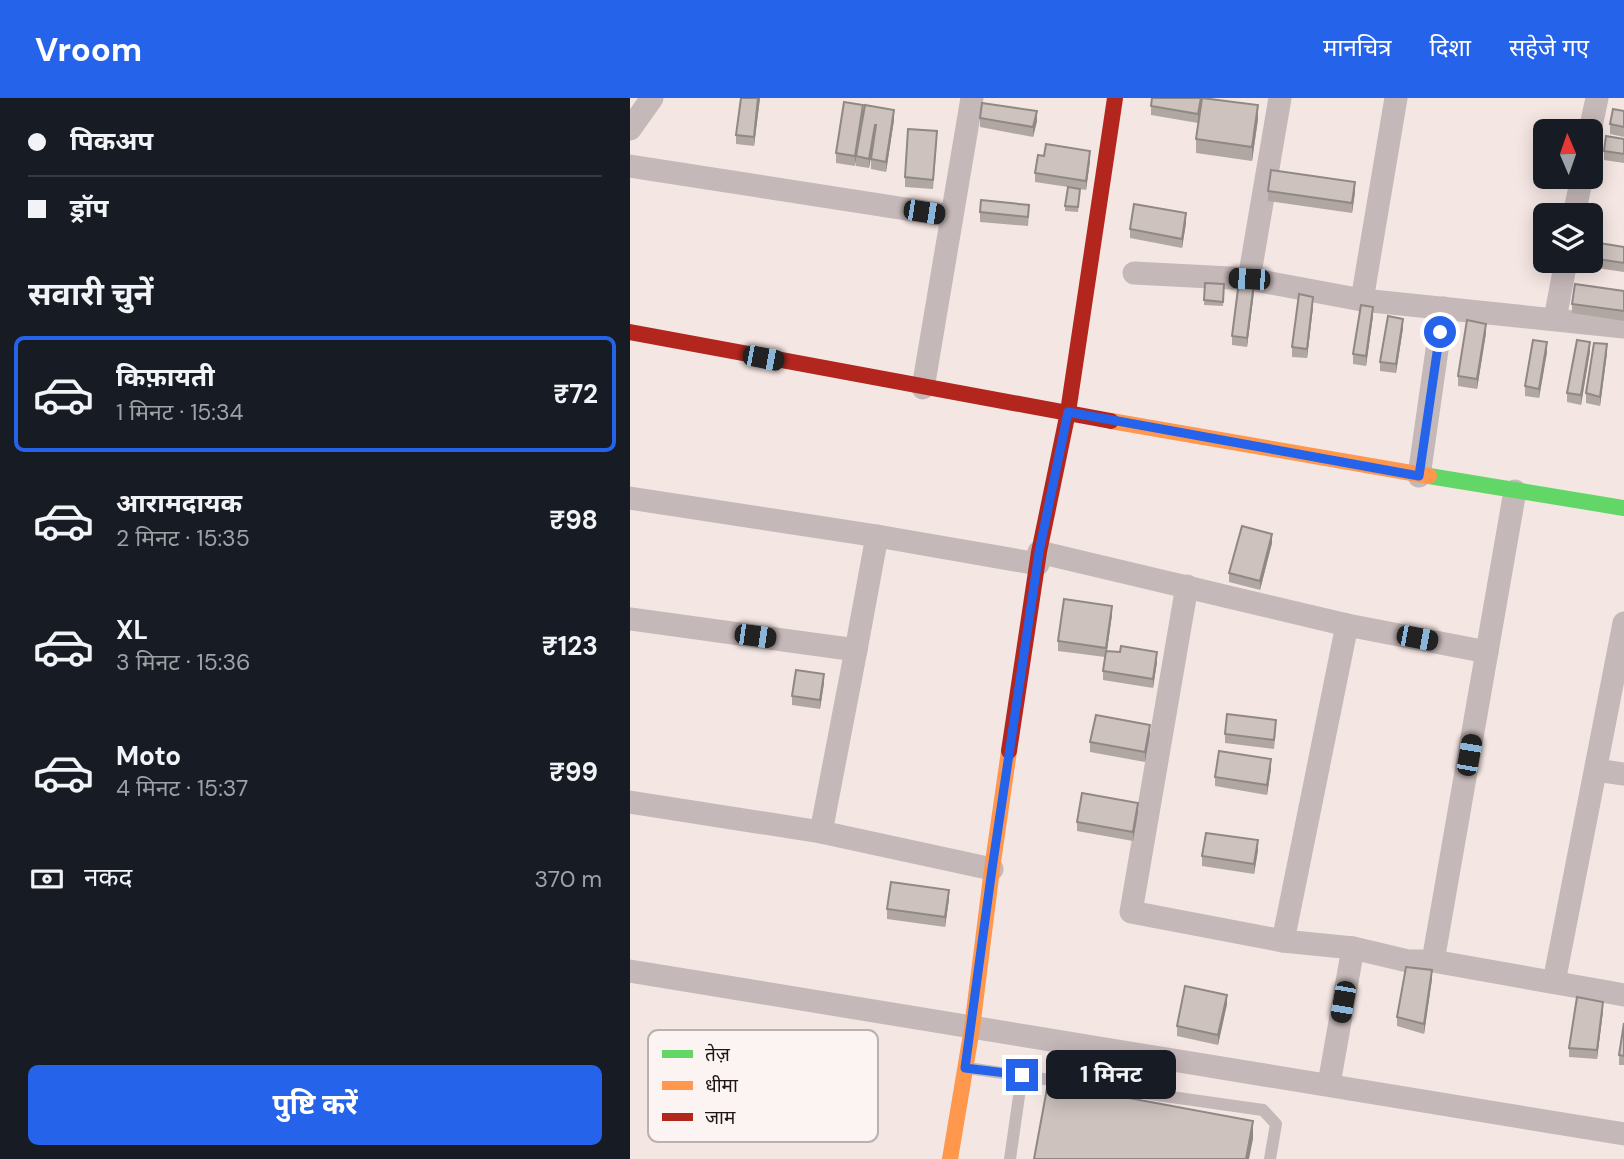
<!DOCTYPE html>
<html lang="hi">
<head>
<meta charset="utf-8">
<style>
  :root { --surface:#171b24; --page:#20242c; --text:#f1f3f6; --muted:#9ea1a6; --line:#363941; --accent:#2563eb }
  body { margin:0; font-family:"DM Sans","Noto Sans Devanagari",sans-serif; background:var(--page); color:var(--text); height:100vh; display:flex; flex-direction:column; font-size:26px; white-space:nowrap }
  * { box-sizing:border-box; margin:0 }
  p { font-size:23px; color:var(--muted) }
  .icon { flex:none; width:38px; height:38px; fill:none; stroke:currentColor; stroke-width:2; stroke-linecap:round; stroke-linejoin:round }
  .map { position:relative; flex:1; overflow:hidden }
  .panel { display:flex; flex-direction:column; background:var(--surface); width:630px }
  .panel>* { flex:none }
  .banner { display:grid; align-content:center; height:154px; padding:0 28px; background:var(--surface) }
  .needle { width:46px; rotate:358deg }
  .controls { position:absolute; left:903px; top:21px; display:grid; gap:14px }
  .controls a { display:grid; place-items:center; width:70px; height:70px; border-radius:10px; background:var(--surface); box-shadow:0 4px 18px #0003; font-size:35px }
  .end { position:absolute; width:32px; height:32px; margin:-16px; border:9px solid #2563eb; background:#fff; box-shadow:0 0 0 4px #fff }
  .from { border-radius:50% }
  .bubble { position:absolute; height:49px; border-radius:10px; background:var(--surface); box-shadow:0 4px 18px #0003; font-size:23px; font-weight:700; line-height:49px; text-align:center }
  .car { position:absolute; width:21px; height:42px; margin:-21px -10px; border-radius:9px; box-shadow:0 0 5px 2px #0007; background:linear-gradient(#222 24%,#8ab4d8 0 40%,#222 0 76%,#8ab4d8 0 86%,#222 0) }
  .banner b { display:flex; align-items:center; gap:24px; height:66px; font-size:26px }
  .banner b+b { border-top:2px solid var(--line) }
  .banner i { width:18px; height:18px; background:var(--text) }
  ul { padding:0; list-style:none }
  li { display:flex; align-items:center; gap:21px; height:116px; margin:0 14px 10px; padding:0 14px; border:4px solid transparent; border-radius:10px }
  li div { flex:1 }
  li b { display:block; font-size:26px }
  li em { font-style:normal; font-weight:700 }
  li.current { border-color:var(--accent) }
  li>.icon { width:63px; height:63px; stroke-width:1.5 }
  h2 { padding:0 28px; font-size:32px; line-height:84px }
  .pay { display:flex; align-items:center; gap:18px; height:77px; padding:0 28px; font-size:26px }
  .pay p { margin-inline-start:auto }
  .primary-button { display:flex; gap:14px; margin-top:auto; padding:14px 28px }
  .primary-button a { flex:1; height:80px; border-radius:10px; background:var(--accent); color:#fff; font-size:28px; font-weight:700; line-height:80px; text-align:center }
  header { display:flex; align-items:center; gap:42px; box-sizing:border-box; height:98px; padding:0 35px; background:var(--accent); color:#fff }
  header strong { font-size:33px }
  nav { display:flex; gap:38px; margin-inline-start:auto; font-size:24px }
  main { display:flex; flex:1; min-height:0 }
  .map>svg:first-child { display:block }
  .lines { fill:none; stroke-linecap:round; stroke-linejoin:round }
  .lane { stroke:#c5b8b8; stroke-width:12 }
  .street { stroke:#c5b8b8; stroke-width:23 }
  .fast { stroke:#63d668; stroke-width:16 }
  .slow { stroke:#ff974d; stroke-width:16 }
  .jam { stroke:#b3261e; stroke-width:16 }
  .wall { fill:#b0a7a3 }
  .shaded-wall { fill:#908884 }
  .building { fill:#cdc2bd; stroke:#908884; stroke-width:2 }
  .route { stroke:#2563eb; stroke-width:9 }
  .key { fill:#fbf4f2; stroke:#b9b1af; stroke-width:2 }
  .key-label { font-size:19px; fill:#201512 }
</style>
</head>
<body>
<header>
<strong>Vroom</strong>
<nav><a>मानचित्र</a><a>दिशा</a><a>सहेजे गए</a></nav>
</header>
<main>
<section class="panel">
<div class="banner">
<b><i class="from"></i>पिकअप</b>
<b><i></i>ड्रॉप</b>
</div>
<h2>सवारी चुनें</h2>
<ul>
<li class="current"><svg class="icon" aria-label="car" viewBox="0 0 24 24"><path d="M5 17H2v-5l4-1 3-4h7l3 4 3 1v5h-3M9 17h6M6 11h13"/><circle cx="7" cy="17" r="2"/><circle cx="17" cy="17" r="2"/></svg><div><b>किफ़ायती</b><p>1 मिनट · 15:34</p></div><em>₹72</em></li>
<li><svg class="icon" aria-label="car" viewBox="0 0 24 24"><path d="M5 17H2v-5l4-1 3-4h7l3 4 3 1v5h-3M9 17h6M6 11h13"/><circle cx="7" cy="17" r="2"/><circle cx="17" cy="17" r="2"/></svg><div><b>आरामदायक</b><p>2 मिनट · 15:35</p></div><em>₹98</em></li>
<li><svg class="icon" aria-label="car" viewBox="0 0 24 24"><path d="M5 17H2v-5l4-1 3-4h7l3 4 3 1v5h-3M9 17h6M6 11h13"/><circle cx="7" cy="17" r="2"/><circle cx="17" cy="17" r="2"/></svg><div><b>XL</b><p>3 मिनट · 15:36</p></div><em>₹123</em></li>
<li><svg class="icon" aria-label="car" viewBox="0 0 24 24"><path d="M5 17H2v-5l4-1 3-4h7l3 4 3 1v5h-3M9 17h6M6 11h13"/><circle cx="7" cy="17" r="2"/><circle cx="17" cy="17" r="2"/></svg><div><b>Moto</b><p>4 मिनट · 15:37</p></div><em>₹99</em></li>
</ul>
<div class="pay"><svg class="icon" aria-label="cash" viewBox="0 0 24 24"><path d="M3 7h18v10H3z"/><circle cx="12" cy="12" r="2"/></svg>नकद<p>370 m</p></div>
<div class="primary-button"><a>पुष्टि करें</a></div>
</section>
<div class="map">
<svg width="994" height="1061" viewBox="0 0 994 1061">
  <rect width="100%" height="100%" fill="#f4e6e3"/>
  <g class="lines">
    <g class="lane">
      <polyline points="337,970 633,1012 646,1026 640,1061"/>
      <polyline points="380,1061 392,977"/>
    </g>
    <g class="street">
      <polyline points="0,31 22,0"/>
      <polyline points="960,33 967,0"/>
      <polyline points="0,68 321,118"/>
      <polyline points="944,117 952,79"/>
      <polyline points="504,175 619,181 650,0"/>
      <polyline points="619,181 732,202 994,229"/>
      <polyline points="732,202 766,0"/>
      <polyline points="925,221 936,163"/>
      <polyline points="293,290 342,0"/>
      <polyline points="789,378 813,210"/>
      <polyline points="0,400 247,438 408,466"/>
      <polyline points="409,454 717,527 653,843 723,850 778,863 803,863 994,897"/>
      <polyline points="557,488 501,814 653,843"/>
      <polyline points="0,521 226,552 191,734 362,771"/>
      <polyline points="717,527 857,554"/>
      <polyline points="226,552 247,438"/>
      <polyline points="966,672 994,676"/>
      <polyline points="0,704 191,734"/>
      <polyline points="803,863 885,393"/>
      <path d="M 0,873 C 331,929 663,980 994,1036"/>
      <polyline points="924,884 994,525"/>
      <polyline points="699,986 723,850"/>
    </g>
    <polyline class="fast" points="799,378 994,410"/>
    <g class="slow">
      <polyline points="481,323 799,378"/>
      <polyline points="320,1061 342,930 362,771 379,653"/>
    </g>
    <g class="jam">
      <polyline points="0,234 481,323"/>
      <polyline points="379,653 409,454 438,314 485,0"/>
    </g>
  </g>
  <g class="wall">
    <polygon points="111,0 130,0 124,48 106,46 106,37"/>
    <polygon points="572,0 568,25 521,17 521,8"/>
    <polygon points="235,7 264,22 256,74 241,71 241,61 244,40 239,70 226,68 226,59 225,68 206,65 206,55 233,16"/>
    <polygon points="994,13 994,39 980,36 980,26"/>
    <polygon points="350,20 407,23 403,39 350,29"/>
    <polygon points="628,21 622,63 566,55 566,41"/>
    <polygon points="994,41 994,65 974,62 974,53"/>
    <polygon points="307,42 303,91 275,89 275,79"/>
    <polygon points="460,63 456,92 450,91 448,114 435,113 435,108 445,90 405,84 405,75"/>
    <polygon points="638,93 725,94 722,115 638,103"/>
    <polygon points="350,114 399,116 398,128 350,124"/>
    <polygon points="556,125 552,150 500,140 500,131"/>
    <polygon points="994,149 994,174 960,169 961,156"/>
    <polygon points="575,185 594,186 593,208 574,207"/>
    <polygon points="994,193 994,223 942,215 942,206"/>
    <polygon points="624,194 617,249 602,247 602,238"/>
    <polygon points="683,209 677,260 662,259 662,249"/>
    <polygon points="743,218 736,268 723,266 723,256"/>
    <polygon points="773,230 766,275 750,273 750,264"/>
    <polygon points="856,235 847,291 828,288 828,278"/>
    <polygon points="960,253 951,307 937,304 937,295"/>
    <polygon points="917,254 909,300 895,298 895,288"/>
    <polygon points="977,255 970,308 956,305 956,295"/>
    <polygon points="642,445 630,492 599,484 599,475"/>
    <polygon points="482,517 477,553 527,564 523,590 473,582 473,573 475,559 428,553 428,543"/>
    <polygon points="194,585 190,611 162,607 162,598"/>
    <polygon points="646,631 644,651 595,645 595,636"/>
    <polygon points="520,636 515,664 460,654 460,644"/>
    <polygon points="641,671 637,697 585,688 585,679"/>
    <polygon points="508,714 503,743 447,733 447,724"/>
    <polygon points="628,752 624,776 572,768 572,758"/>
    <polygon points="319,801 315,829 257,821 257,811"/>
    <polygon points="802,881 794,936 767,928 767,919"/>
    <polygon points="597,906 588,947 547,938 547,928"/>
    <polygon points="973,913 967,961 939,959 939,950"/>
    <polygon points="994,925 994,967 989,967 989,957"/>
  </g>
  <g class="shaded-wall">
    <polygon points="128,0 130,0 124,48 124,39"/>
    <polygon points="571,0 572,0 568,25 568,16"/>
    <polygon points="233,7 233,16 225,68 225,58"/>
    <polygon points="628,7 628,21 622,63 622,49"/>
    <polygon points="264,12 264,22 256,74 256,64"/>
    <polygon points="407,13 407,23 403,39 403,29"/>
    <polygon points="245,27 245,37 239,70 239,61"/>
    <polygon points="460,53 460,63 456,92 456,83"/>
    <polygon points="725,84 725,94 722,115 722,105"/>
    <polygon points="556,115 556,125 552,150 552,141"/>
    <polygon points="624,184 624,194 617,249 617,240"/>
    <polygon points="683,199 683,209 677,260 677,251"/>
    <polygon points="743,209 743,218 736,268 736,258"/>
    <polygon points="773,221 773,230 766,275 766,266"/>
    <polygon points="856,226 856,235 847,291 847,281"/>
    <polygon points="917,244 917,254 909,300 909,291"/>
    <polygon points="960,244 960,253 951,307 951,297"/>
    <polygon points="977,246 977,255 970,308 970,299"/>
    <polygon points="642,436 642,445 630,492 630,483"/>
    <polygon points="482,508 482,517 476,559 476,550"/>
    <polygon points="527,554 527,564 523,590 523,581"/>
    <polygon points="194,576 194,585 190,611 190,602"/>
    <polygon points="520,627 520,636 515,664 515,654"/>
    <polygon points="641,661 641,671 637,697 637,687"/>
    <polygon points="508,705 508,714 503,743 503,734"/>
    <polygon points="628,742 628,752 624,776 624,766"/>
    <polygon points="319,792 319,801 315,829 315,819"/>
    <polygon points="802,872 802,881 794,936 794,926"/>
    <polygon points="597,897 597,906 588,947 588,937"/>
    <polygon points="973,904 973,913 967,961 967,952"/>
    <polygon points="623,1023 623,1041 619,1061 616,1061"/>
  </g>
  <g class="building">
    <polygon points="111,0 128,0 124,39 106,37"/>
    <polygon points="522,0 571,0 568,16 521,8"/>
    <polygon points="572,0 628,7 622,49 566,41"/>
    <polygon points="214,4 233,7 225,58 206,55"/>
    <polygon points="352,5 407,13 403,29 350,20"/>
    <polygon points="235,7 264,12 256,64 241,61 246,27 245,27 239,61 226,58"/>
    <polygon points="983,11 994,13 994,29 980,26"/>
    <polygon points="278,31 307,33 303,82 275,79"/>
    <polygon points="976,38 994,41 994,56 974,53"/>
    <polygon points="416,46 460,53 456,83 405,75 408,57 414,58"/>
    <polygon points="641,72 725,84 722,105 638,93"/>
    <polygon points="438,89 450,91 448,109 435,108"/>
    <polygon points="351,102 399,107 398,119 350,114"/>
    <polygon points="504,106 556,115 552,141 500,131"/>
    <polygon points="963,144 994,149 994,165 961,160"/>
    <polygon points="609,183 624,184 617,240 602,238"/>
    <polygon points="575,185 594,186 593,204 574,202"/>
    <polygon points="945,186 994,193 994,213 942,206"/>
    <polygon points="669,196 683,199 677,251 662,249"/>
    <polygon points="731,207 743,209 736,258 723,256"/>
    <polygon points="758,218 773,221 766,266 750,264"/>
    <polygon points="837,222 856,226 847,281 828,278"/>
    <polygon points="903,242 917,244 909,291 895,288"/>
    <polygon points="947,242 960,244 951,297 937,295"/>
    <polygon points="964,245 977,246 970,299 956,295"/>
    <polygon points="612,428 642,436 630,483 599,475"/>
    <polygon points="434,501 482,508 476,550 428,543"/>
    <polygon points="491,548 527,554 523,581 473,573 476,553 490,554"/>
    <polygon points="166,572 194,576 190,602 162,598"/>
    <polygon points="597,616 646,622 644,642 595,636"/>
    <polygon points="466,617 520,627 515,654 460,644"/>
    <polygon points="589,653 641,661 637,687 585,679"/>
    <polygon points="452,695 508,705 503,734 447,724"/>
    <polygon points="576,735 628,742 624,766 572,758"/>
    <polygon points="261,784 319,792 315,819 257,811"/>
    <polygon points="776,869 802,872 794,926 767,919"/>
    <polygon points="555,888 597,897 588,937 547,928"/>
    <polygon points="947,899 973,904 967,952 939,950"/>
    <polygon points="994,925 994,958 989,957"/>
    <polygon points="418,985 623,1023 616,1061 404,1061"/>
  </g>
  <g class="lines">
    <polyline class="route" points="392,977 335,970 362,771 409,454 438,314 789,378 810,234"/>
  </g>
  <rect x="18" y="932" width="230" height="112" rx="10" class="key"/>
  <rect x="32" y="952" width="31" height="8" fill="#63d668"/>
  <rect x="32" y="983" width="31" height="9" fill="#ff974d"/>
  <rect x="32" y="1015" width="31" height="8" fill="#b3261e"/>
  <g class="key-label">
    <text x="75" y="963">तेज़</text>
    <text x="75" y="994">धीमा</text>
    <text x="75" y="1026">जाम</text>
  </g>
</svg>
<div class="controls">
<a><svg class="needle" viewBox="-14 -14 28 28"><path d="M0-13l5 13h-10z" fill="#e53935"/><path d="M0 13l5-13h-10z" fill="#9ea1a6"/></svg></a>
<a><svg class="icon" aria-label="layers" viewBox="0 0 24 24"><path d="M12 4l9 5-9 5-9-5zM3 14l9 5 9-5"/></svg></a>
</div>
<i class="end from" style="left:810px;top:234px"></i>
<i class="end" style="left:392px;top:977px"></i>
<div class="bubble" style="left:416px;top:952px;width:130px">1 मिनट</div>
<i class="car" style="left:294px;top:114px;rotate:99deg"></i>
<i class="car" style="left:619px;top:181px;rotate:273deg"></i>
<i class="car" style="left:133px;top:260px;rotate:101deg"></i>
<i class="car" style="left:125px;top:538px;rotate:98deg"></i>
<i class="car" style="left:787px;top:540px;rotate:101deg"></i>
<i class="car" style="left:839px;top:657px;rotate:10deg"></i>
<i class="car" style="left:713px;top:904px;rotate:190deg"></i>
</div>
</main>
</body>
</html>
